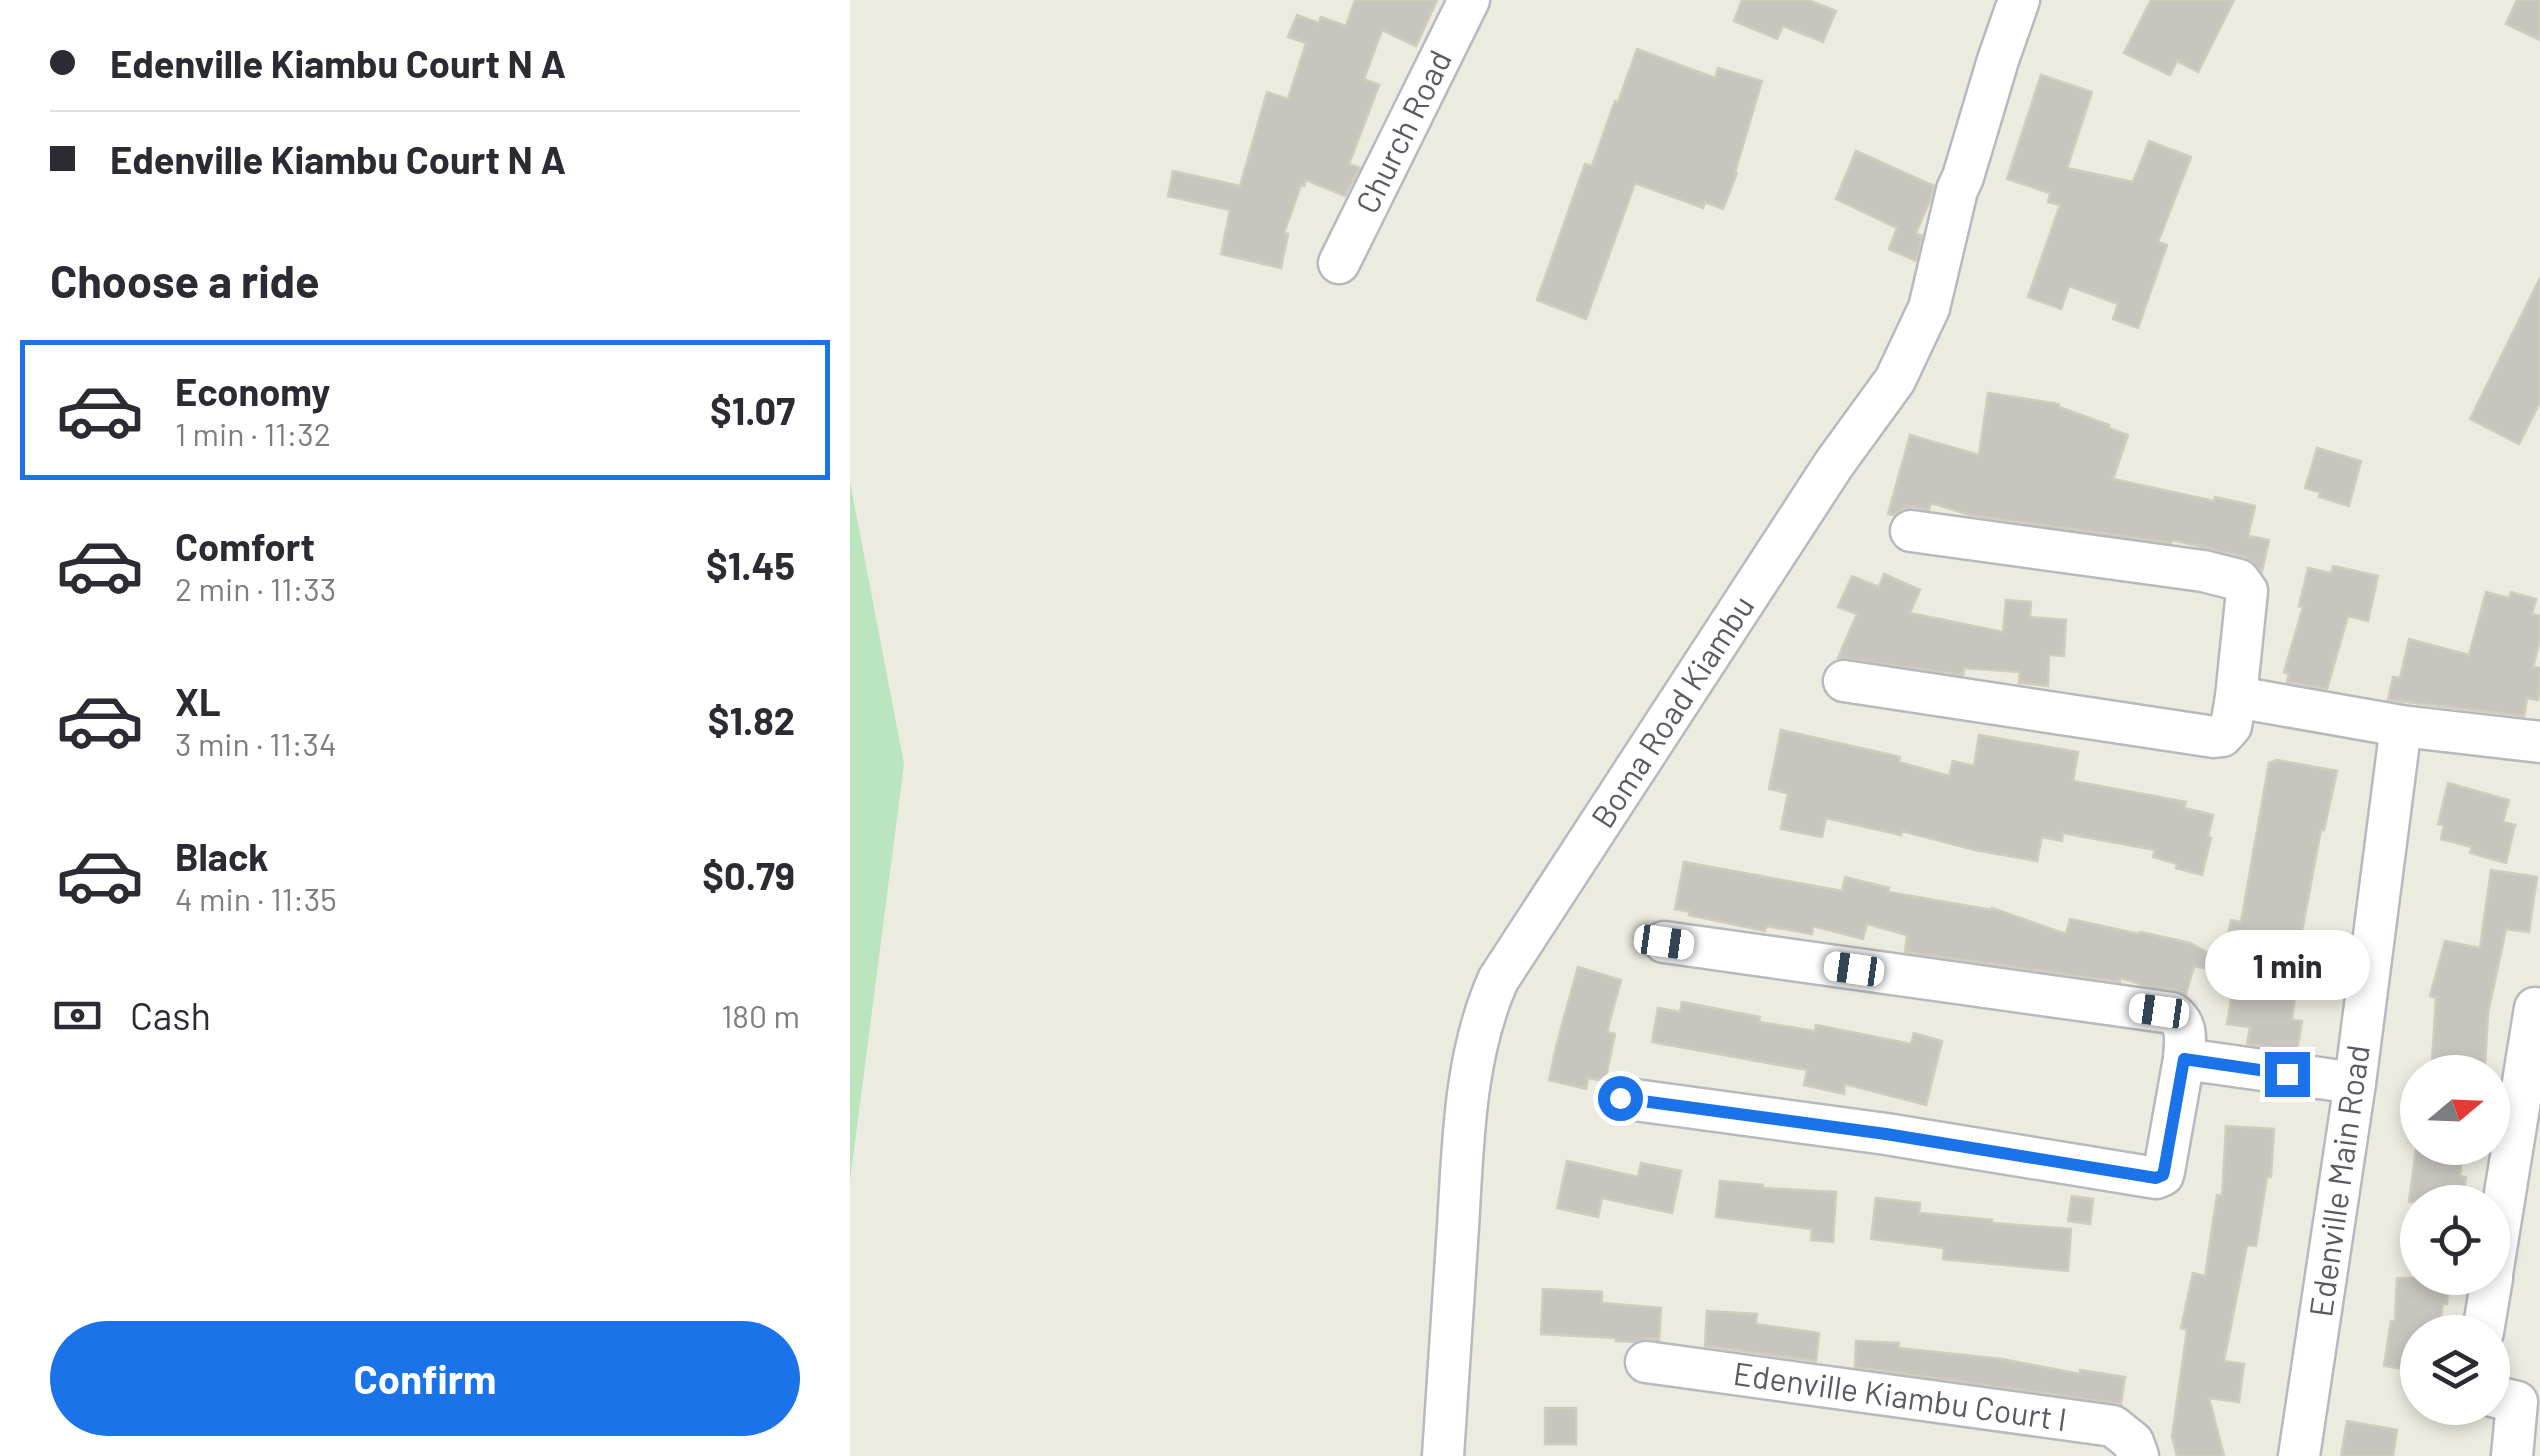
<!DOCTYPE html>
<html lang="en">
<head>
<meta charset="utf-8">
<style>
  :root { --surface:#fff; --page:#f2f2f3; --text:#2b2b33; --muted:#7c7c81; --line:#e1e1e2; --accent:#1a73e8 }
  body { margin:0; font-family:Barlow,sans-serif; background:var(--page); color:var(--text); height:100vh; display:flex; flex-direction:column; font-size:38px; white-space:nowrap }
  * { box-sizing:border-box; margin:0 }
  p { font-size:32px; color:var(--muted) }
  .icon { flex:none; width:55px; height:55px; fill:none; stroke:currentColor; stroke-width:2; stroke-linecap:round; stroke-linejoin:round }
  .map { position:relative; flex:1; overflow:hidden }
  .drawer { display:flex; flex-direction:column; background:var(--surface); width:850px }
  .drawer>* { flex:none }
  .hud { display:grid; align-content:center; height:220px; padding:0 50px; background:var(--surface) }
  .needle { width:65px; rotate:71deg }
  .tools { position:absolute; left:1550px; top:1055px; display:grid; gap:20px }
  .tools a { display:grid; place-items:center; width:110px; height:110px; border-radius:50%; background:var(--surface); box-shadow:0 5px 15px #0003; font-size:50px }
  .end { position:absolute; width:45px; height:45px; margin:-22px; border:12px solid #1a73e8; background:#fff; box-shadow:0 0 0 5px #fff }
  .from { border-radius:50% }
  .bubble { position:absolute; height:70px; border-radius:35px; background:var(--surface); box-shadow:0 5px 15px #0003; font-size:32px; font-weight:700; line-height:70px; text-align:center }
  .car { position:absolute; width:30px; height:60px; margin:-30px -15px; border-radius:12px; box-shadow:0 0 8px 2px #0007; background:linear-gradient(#fff 24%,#345 0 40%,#fff 0 76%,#345 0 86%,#fff 0) }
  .hud b { display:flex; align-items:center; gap:35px; height:95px; font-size:38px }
  .hud b+b { border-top:2px solid var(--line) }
  .hud i { width:25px; height:25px; background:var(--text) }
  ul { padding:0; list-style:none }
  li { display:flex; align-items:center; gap:30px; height:140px; margin:0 20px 15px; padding:0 30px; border:5px solid transparent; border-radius:0px }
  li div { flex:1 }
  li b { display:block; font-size:38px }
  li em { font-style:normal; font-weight:700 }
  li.active { border-color:var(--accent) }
  li>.icon { width:90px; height:90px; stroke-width:1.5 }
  h2 { padding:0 50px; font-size:45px; line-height:120px }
  .pay { display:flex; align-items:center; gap:25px; height:110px; padding:0 50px; font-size:38px }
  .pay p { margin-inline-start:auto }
  .cta { display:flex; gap:20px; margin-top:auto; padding:20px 50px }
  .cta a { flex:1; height:115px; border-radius:60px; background:var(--accent); color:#fff; font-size:40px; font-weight:700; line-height:115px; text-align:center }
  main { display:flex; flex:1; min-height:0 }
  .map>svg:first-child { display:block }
  .green { fill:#bae5bf }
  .building { fill:#c7c5bd; stroke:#d1cdbe; stroke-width:2.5 }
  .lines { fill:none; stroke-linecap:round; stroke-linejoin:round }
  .minor-casing { stroke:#b8b9bf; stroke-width:45 }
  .minor { stroke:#fff; stroke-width:40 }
  .route { stroke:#1a73e8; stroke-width:12 }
  .labels { text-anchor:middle; stroke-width:8; stroke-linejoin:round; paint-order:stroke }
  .street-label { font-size:32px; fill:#585b61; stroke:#fff }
</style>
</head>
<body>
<main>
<section class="drawer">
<div class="hud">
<b><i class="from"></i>Edenville Kiambu Court N A</b>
<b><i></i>Edenville Kiambu Court N A</b>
</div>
<h2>Choose a ride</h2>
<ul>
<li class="active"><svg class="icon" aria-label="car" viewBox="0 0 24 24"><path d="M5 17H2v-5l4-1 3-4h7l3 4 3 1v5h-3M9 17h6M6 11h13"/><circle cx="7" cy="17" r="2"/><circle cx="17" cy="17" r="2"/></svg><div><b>Economy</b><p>1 min · 11:32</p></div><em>$1.07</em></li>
<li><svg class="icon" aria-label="car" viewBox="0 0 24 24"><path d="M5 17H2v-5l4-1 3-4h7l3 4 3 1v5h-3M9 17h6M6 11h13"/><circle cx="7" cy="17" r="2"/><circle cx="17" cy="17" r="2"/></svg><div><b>Comfort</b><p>2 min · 11:33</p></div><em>$1.45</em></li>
<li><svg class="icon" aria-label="car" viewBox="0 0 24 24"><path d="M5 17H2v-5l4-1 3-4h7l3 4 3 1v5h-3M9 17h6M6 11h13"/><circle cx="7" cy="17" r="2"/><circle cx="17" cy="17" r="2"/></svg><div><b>XL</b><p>3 min · 11:34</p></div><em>$1.82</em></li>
<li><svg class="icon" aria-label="car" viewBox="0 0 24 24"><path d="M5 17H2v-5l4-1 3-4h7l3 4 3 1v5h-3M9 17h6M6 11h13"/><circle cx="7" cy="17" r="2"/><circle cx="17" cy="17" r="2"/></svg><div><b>Black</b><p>4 min · 11:35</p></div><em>$0.79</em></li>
</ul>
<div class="pay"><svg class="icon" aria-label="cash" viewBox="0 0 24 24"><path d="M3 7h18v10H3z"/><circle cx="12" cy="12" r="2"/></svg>Cash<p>180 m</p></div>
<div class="cta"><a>Confirm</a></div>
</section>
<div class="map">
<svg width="1690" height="1456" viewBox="0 0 1690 1456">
  <rect width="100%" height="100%" fill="#ecebdf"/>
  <polygon class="green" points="0,482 54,764 0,1181"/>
  <g class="building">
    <polygon points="505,0 587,0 566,46 532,30 514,79 529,85 499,164 510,168 495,196 456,180 454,186 451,185 434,233 438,234 431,268 371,254 380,210 318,196 323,171 390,186 417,92 438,99 456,43 438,37 447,15 469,23 471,17 496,26"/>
    <polygon points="892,0 958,0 986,11 973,42 933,26 927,39 884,21"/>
    <polygon points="1301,0 1384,0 1348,72 1327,61 1320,75 1274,53"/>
    <polygon points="1667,0 1690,0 1690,40 1656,24"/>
    <polygon points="787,49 865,78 868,68 912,81 885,172 887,173 873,209 855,202 853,208 785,183 736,319 687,300 735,164 742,166 765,101 768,102"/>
    <polygon points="1191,75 1242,92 1217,168 1283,182 1299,141 1341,157 1308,242 1317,245 1288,328 1263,319 1268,304 1219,286 1211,309 1178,297 1210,205 1198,202 1200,193 1157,179"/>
    <polygon points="1006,151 1084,186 1080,200 1066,233 1072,236 1066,261 1039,249 1047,228 986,199"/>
    <polygon points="1690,278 1690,402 1669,444 1620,419"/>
    <polygon points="1138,393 1209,404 1209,407 1259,425 1258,428 1278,435 1263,479 1364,501 1365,497 1405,506 1398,536 1419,540 1412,571 1395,557 1322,540 1321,543 1120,515 1081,503 1079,510 1063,507 1053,509 1044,515 1038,514 1060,435 1129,455"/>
    <polygon points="1467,448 1511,461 1499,506 1469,497 1470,492 1455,488"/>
    <polygon points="1483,566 1528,576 1518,621 1498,616 1477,689 1437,682 1439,674 1434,672 1453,607 1449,606 1458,568 1481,573"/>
    <polygon points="1034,574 1070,590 1060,613 1153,632 1156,600 1181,602 1180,617 1216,620 1214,656 1199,655 1198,686 1169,683 1170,672 1114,668 1113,675 988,658 1007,614 988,607 1002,576 1029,587"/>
    <polygon points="1636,592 1659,598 1661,592 1686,599 1682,614 1690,616 1690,639 1683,667 1690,668 1690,686 1688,700 1677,698 1674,716 1538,700 1543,677 1550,678 1559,639 1619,655"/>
    <polygon points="931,730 1050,757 1049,762 1099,776 1103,761 1124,766 1129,735 1228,752 1223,781 1336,802 1334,808 1363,815 1358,837 1361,838 1352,875 1326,868 1327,864 1303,857 1305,850 1213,833 1212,841 1192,837 1187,861 1125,850 1052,831 1051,835 976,818 972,837 931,829 938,793 919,789"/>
    <polygon points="1427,760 1487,771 1474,830 1471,830 1453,926 1437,996 1445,997 1442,1020 1452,1021 1447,1051 1397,1044 1400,1027 1377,1024 1385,975 1344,966 1336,994 1325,989 1297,986 1270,978 1270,982 1055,952 1057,935 1017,924 1013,939 963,926 962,934 916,926 915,931 839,915 840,912 825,909 834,862 992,891 995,877 1039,888 1038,892 1142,910 1142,908 1216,934 1220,919 1289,934 1290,932 1340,943 1372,960 1381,920 1391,922 1419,763"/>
    <polygon points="1598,783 1659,800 1653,822 1665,825 1656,863 1620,853 1622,847 1591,839 1594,825 1588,824"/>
    <polygon points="1641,870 1687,877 1679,932 1656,929 1638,1013 1635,1064 1582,1061 1586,998 1580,996 1595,941 1630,948"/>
    <polygon points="728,967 771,980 757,1032 765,1034 755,1081 738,1078 736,1089 699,1080 707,1043"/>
    <polygon points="832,1002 910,1017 909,1022 965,1031 966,1025 1061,1044 1064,1033 1092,1041 1076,1105 995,1084 994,1094 954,1085 957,1070 802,1042 808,1008 830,1012"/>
    <polygon points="1376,1126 1424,1129 1421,1177 1417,1177 1406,1246 1397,1245 1374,1361 1394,1364 1389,1402 1359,1398 1374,1456 1327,1456 1322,1437 1337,1330 1331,1328 1343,1273 1355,1276 1367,1195 1372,1196"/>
    <polygon points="1566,1148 1614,1148 1610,1176 1616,1177 1613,1202 1559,1202"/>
    <polygon points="717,1161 788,1177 791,1163 831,1171 822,1213 752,1198 748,1217 707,1208"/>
    <polygon points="870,1181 913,1185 913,1188 986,1192 983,1242 961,1240 962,1229 866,1217"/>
    <polygon points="1222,1196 1243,1199 1240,1224 1218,1221"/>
    <polygon points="1026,1198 1070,1203 1069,1213 1142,1220 1142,1223 1221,1229 1218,1271 1093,1259 1094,1248 1021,1239"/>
    <polygon points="1547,1278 1599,1278 1597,1304 1593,1304 1589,1332 1568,1332 1568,1371 1534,1366 1541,1321 1545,1322"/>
    <polygon points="693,1289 752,1292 752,1303 811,1308 809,1340 798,1338 784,1342 766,1341 766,1338 691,1334"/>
    <polygon points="857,1311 907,1314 906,1324 969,1333 966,1361 855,1346"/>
    <polygon points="1006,1341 1049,1343 1048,1348 1152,1359 1230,1374 1230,1370 1275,1377 1271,1404 1005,1367"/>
    <rect x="695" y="1408" width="31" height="36"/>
    <polygon points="1497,1421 1547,1430 1543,1456 1491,1456"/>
  </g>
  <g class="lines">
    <defs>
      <g id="minor">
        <polyline points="489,263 619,0"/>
        <polyline points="1061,531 1353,571 1389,580 1397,591 1386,697 1551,726 1690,742"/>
        <polyline points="994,681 1364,737 1372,736 1381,726 1386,697"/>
        <path d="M 814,942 L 1322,1013 C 1339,1025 1335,1041 1334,1059"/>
        <polyline points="770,1098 1036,1134 1306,1178 1313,1175 1314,1171 1334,1059 1505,1083"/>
        <polyline points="1642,1274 1685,1008"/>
        <polyline points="1633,1332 1642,1278"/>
        <polyline points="796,1362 1263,1426 1283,1442 1288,1456"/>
        <polyline points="1642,1396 1667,1402 1662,1456"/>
        <path d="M 593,1456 C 598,1380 603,1304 608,1227 C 613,1144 614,1057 648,980 L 984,464 L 1045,380 L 1079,308 L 1107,190 L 1113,177 L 1148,60 L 1169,0"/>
        <polyline points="1449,1456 1505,1083 1551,726"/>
      </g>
    </defs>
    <use href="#minor" class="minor-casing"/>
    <use href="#minor" class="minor"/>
  </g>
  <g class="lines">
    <polyline class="route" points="770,1098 1036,1134 1306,1178 1313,1175 1314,1171 1334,1059 1437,1074"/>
  </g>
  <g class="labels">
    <g class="street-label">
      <text transform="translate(554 132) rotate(-64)" y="11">Church Road</text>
      <text transform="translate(823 712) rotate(-57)" y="11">Boma Road Kiambu</text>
      <text transform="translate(1490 1181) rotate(-82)" y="11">Edenville Main Road</text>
      <text transform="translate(1050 1397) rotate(8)" y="11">Edenville Kiambu Court I</text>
    </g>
  </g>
</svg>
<div class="tools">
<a><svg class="needle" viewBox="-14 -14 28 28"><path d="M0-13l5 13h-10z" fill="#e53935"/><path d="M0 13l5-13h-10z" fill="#7c7c81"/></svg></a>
<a><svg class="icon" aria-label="locate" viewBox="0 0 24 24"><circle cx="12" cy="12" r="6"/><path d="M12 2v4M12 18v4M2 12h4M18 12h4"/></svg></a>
<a><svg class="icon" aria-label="layers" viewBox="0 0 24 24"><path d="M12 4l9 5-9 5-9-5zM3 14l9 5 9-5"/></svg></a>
</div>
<i class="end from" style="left:770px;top:1098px"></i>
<i class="end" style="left:1437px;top:1074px"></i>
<div class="bubble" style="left:1355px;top:930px;width:165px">1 min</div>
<i class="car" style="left:814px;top:942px;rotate:98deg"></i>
<i class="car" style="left:1004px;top:969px;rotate:278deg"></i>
<i class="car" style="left:1309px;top:1011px;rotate:278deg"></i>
</div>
</main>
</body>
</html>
